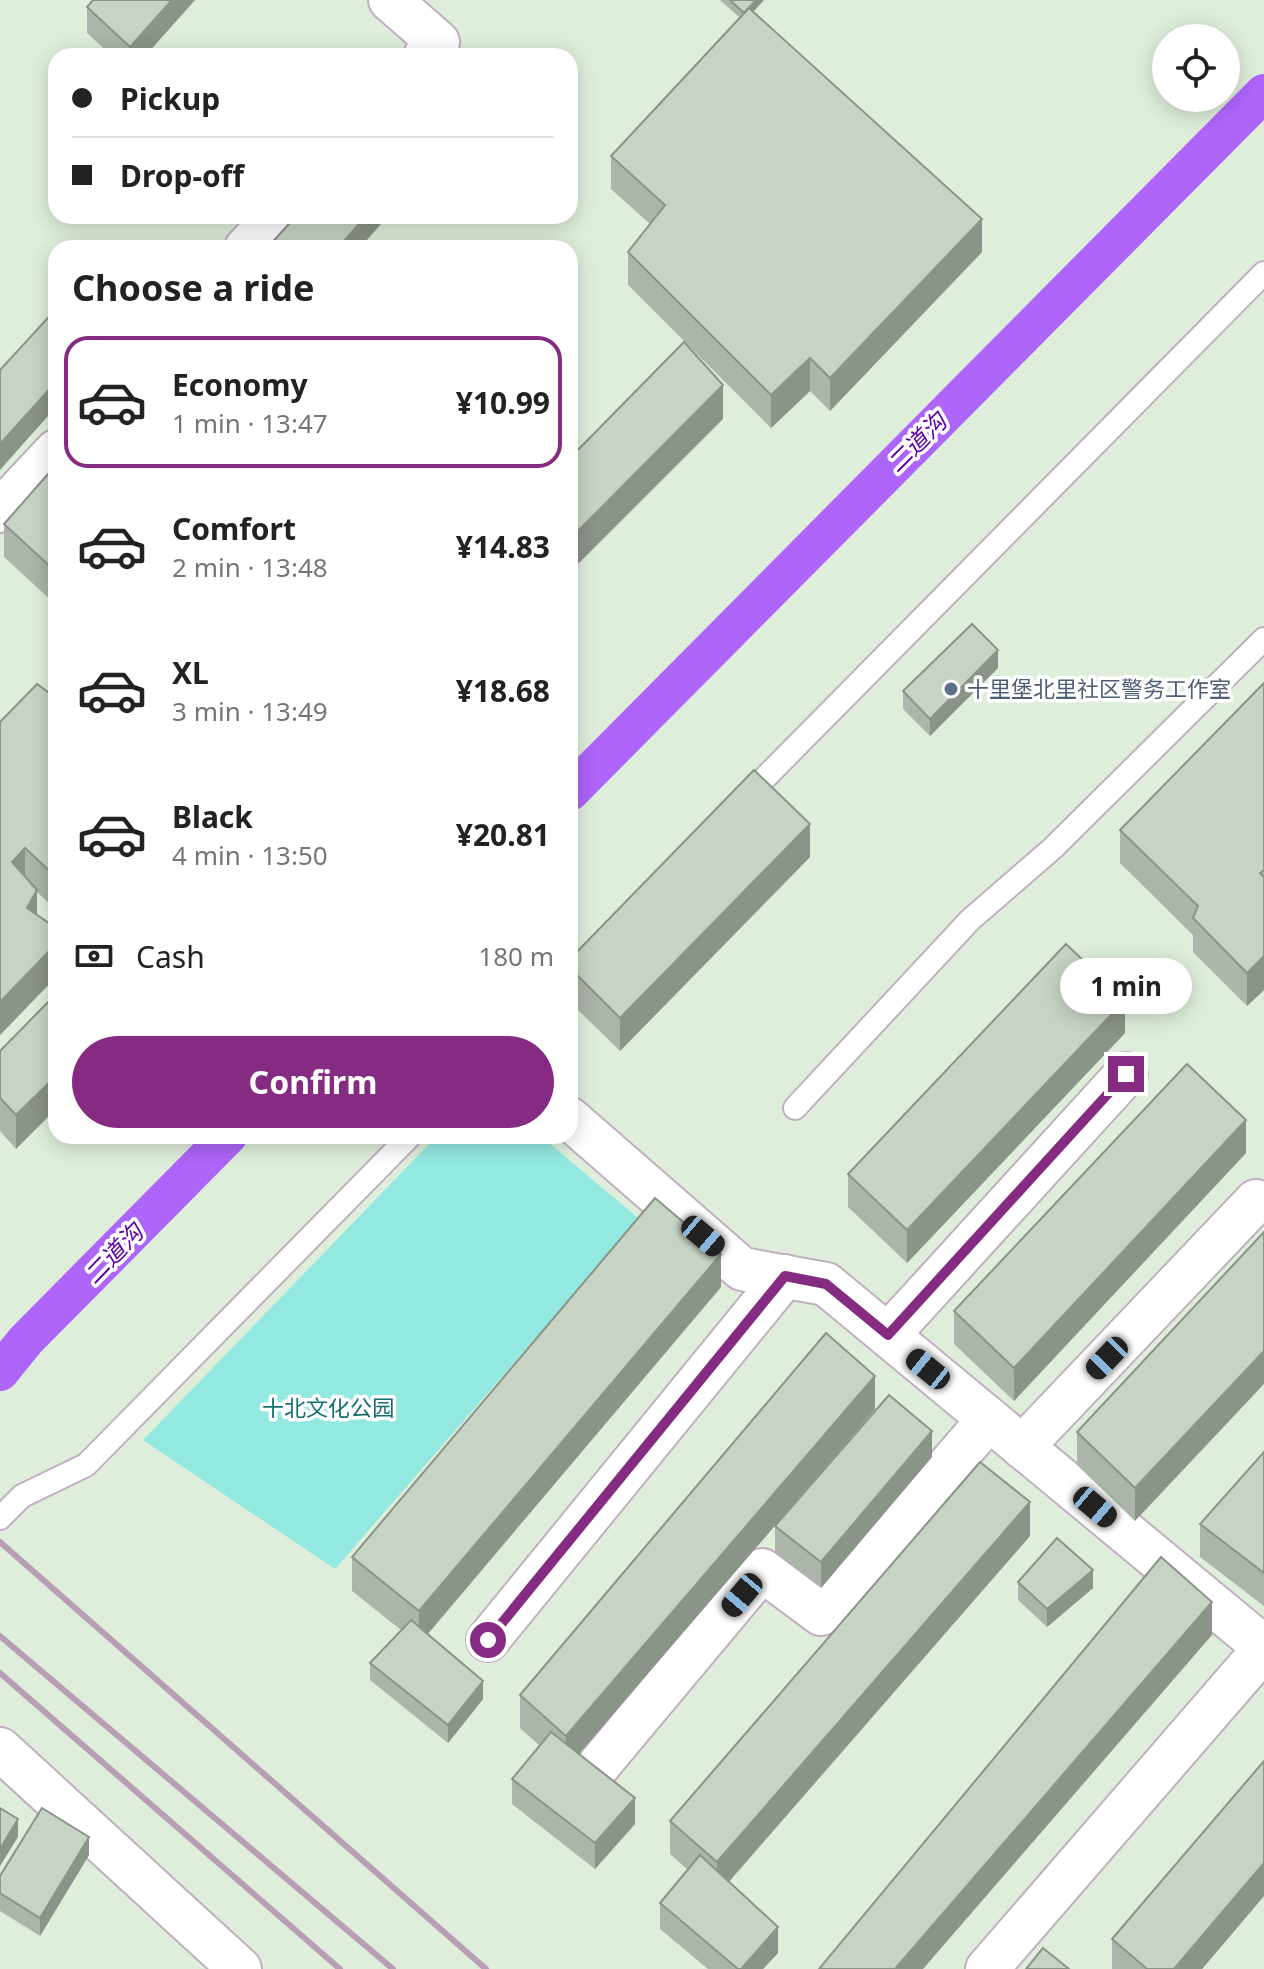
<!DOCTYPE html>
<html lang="en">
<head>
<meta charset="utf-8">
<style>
  :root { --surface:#fff; --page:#f2f2f2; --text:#222; --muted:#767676; --line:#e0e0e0; --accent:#852b82 }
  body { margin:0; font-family:"Noto Sans","Noto Sans SC",sans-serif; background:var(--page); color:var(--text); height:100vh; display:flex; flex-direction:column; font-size:30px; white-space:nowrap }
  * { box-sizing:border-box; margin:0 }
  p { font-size:26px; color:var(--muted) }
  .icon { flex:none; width:44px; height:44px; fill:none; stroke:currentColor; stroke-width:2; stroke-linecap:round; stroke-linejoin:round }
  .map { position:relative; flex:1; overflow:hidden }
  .sheet { position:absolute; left:48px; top:240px; width:530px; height:904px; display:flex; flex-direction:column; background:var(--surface); border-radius:24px; box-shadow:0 4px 20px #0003 }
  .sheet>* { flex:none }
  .top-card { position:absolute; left:48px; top:48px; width:530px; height:176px; border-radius:24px; box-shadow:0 4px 20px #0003; display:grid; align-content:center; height:176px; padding:0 24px; background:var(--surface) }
  .controls { position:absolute; left:1152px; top:24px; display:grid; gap:16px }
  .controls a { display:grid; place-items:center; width:88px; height:88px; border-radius:50%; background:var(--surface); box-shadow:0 4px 20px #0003; font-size:40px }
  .end { position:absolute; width:36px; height:36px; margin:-18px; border:10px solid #852b82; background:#fff; box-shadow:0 0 0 4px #fff }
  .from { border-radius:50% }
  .bubble { position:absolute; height:56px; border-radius:28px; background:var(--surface); box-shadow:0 4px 20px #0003; font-size:26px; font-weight:700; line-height:56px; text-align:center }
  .car { position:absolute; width:24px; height:48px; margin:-24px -12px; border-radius:10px; box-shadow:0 0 6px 2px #0007; background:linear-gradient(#222 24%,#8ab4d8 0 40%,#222 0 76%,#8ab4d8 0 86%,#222 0) }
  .top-card b { display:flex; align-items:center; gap:28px; height:76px; font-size:30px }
  .top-card b+b { border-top:2px solid var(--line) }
  .top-card i { width:20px; height:20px; background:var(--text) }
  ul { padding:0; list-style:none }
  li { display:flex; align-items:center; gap:24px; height:132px; margin:0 16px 12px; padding:0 8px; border:4px solid transparent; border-radius:24px }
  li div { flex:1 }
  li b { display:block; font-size:30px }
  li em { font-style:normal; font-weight:700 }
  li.on { border-color:var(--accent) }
  li>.icon { width:72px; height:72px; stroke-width:1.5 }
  h2 { padding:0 24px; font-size:36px; line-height:96px }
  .pay { display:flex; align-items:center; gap:20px; height:88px; padding:0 24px; font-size:30px }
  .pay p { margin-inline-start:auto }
  .action { display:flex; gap:16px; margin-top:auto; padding:16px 24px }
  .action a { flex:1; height:92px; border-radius:48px; background:var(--accent); color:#fff; font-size:32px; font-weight:700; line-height:92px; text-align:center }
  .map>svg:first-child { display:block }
  .green { fill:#93e9df }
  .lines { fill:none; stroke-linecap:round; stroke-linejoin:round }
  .canal { stroke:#ae65f9; stroke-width:38 }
  .service-casing { stroke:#c0b0bf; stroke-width:26 }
  .minor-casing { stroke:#c0b0bf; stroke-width:46 }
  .service { stroke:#fff; stroke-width:22 }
  .minor { stroke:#fff; stroke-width:42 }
  .rail { stroke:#b79eb5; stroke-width:6 }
  .wall { fill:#abb5a9 }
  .shaded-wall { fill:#8b9489 }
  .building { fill:#c7d3c4; stroke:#8b9489; stroke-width:2 }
  .route { stroke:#852b82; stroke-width:10 }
  .service-dot { fill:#5c6f8a; stroke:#fff; stroke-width:3 }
  .labels { text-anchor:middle; stroke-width:7; stroke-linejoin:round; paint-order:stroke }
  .service-label { font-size:22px; fill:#4e5e75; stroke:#fff; text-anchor:start }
  .park-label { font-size:22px; fill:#146d6f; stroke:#fff }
  .water-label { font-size:24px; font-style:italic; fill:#6001a8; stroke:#fff }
</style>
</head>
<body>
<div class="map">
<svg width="1264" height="1969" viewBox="0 0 1264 1969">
  <rect width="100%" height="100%" fill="#dfeedb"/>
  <polygon class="green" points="437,1136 541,1136 639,1219 335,1569 143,1440"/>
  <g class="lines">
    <g class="canal">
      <polyline points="570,792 1264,93"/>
      <polyline points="0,1372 26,1340 228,1136"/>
    </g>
    <defs>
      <g id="service">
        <polyline points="742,801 1264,273"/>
        <polyline points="795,1108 970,920 1053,848 1264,639"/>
        <polyline points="0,1518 22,1496 86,1465 410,1136"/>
      </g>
      <g id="minor">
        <polyline points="390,0 438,42 425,56"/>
        <polyline points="246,248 276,216"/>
        <polyline points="0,511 56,451"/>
        <polyline points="570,1119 742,1269 826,1284 1264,1647"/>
        <polyline points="888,1335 1126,1074"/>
        <polyline points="1022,1447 1256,1201"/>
        <polyline points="488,1640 785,1276"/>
        <polyline points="0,1749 240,1969"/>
        <polyline points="599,1765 762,1570 821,1614 989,1419"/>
        <polyline points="987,1969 1264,1649"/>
      </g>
    </defs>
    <use href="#service" class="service-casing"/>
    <use href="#minor" class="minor-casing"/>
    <use href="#service" class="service"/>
    <use href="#minor" class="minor"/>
    <g class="rail">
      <polyline points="0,1542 486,1969"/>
      <polyline points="0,1636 393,1969"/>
      <polyline points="0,1673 340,1969"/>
    </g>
  </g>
  <g class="wall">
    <polygon points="93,0 195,0 145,56 112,56 87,33 87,7"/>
    <polygon points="720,0 764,0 753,12 982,252 830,411 810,391 771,428 628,285 628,252 650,224 611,189 611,156 740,18"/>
    <polygon points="56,465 56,601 54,603 4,557 4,524"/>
    <polygon points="998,668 930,736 903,709 903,691"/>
    <polygon points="1264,683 1264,990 1247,1006 1193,952 1193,935 1120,863 1120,830"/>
    <polygon points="56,696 56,910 37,892 37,915 56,977 0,1035 0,722"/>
    <polygon points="810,857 620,1051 570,1002 570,959"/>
    <polygon points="56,994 16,1149 0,1131 0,1051"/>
    <polygon points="1125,1033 907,1263 848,1207 848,1174"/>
    <polygon points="1246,1153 1014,1401 954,1344 954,1311"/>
    <polygon points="1264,1232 1135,1521 1077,1465 1077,1432"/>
    <polygon points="721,1287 428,1634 483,1699 448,1743 370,1680 370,1663 401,1630 352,1591 352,1557"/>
    <polygon points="875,1409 579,1754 635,1824 595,1869 512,1804 512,1779 540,1746 520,1728 520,1695"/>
    <polygon points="1264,1452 1264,1606 1200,1557 1200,1524"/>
    <polygon points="932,1457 821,1588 775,1552 775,1526"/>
    <polygon points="1030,1536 729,1882 778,1953 763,1969 708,1969 660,1929 660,1903 688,1870 670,1854 670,1821"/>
    <polygon points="1018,1582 1093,1588 1047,1627 1018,1600"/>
    <polygon points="1264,1761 1264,1896 1202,1969 1112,1969 1112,1939"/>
    <polygon points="89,1855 40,1936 0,1911 0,1876"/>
  </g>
  <g class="shaded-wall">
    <polygon points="172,0 195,0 145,56 130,56 130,47"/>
    <polygon points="756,0 764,0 744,22 744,13"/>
    <polygon points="366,216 388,216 360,248 338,248"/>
    <polygon points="982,219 982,252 830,411 830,378"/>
    <polygon points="810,358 810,391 771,428 771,395"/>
    <polygon points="56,382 56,407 0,470 0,444"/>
    <polygon points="723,385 723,419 570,572 570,539"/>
    <polygon points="56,568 56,601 54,603 54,570"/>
    <polygon points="998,650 998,668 930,736 930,719"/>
    <polygon points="810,824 810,857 620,1051 620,1018"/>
    <polygon points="25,848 25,881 12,862"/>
    <polygon points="37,890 37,924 27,908"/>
    <polygon points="56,944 56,977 0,1035 0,1002"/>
    <polygon points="1264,956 1264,990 1247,1006 1247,973"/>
    <polygon points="1125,1000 1125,1033 907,1263 907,1230"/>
    <polygon points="56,1076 56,1109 16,1149 16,1115"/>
    <polygon points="1246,1120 1246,1153 1014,1401 1014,1368"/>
    <polygon points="721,1254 721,1287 419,1644 419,1611"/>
    <polygon points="1264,1351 1264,1384 1135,1521 1135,1488"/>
    <polygon points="875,1376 875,1409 566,1769 566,1736"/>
    <polygon points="932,1431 932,1457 821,1588 821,1562"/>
    <polygon points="1030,1502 1030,1536 717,1895 717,1862"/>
    <polygon points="1093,1570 1093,1588 1047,1627 1047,1609"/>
    <polygon points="1212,1602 1212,1635 923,1969 895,1969"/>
    <polygon points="483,1681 483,1699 448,1743 448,1725"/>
    <polygon points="635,1798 635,1824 595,1869 595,1843"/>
    <polygon points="18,1819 18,1837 0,1866 0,1849"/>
    <polygon points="89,1837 89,1855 40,1936 40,1918"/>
    <polygon points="1264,1863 1264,1896 1202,1969 1174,1969"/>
    <polygon points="778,1927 778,1953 763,1969 741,1969"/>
  </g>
  <g class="building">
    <polygon points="93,0 172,0 130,47 87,7"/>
    <polygon points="730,0 756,0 744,13"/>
    <polygon points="749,8 982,219 830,378 810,358 771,395 628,252 665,205 611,156"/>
    <polygon points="296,216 366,216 338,248 267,248"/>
    <polygon points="56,309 56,382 0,444 0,370"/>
    <polygon points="684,342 723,385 570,539 570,458"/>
    <polygon points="56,465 56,568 54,570 4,524"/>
    <polygon points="972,624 998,650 930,719 903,691"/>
    <polygon points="1264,683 1264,870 1260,873 1264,877 1264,956 1247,973 1193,918 1198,906 1120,830"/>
    <polygon points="37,684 55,697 56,696 56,877 25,848 12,862 37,890 27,908 56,928 56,944 0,1002 0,722"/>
    <polygon points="754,770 810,824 620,1018 570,968 570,959"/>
    <polygon points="1066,944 1125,1000 907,1230 848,1174"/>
    <polygon points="56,994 56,1076 16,1115 0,1098 0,1051"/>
    <polygon points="1187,1064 1246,1120 1014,1368 954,1311"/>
    <polygon points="655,1198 721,1254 419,1611 352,1557"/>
    <polygon points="1264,1232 1264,1351 1135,1488 1077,1432"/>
    <polygon points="826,1333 875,1376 566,1736 520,1695"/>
    <polygon points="889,1395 932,1431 821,1562 775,1526"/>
    <polygon points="1264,1452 1264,1573 1200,1524"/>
    <polygon points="980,1462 1030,1502 717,1862 670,1821"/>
    <polygon points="1057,1538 1093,1570 1047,1609 1018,1582"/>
    <polygon points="1161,1557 1212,1602 895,1969 819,1969"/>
    <polygon points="411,1620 483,1681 448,1725 370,1663"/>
    <polygon points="551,1732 635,1798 595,1843 512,1779"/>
    <polygon points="1264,1761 1264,1863 1174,1969 1147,1969 1112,1939"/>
    <polygon points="0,1808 18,1819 0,1849"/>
    <polygon points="42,1808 89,1837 40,1918 0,1893 0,1876"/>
    <polygon points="700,1855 778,1927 741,1969 738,1969 660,1903"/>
    <polygon points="1043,1948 1069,1969 1026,1969"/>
  </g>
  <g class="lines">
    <polyline class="route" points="488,1640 785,1276 826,1284 888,1335 1126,1074"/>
  </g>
  <circle class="service-dot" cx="951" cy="689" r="8"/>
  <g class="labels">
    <g class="service-label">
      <text x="967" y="697">十里堡北里社区警务工作室</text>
    </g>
    <g class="park-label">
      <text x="328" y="1416">十北文化公园</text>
    </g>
    <g class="water-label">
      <text transform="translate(917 443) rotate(-45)" y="8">二道沟</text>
      <text transform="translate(114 1254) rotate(-46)" y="8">二道沟</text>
    </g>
  </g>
</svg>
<div class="controls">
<a><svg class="icon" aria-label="locate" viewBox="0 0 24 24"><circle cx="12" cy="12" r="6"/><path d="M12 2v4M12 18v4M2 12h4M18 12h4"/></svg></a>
</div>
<i class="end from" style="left:488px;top:1640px"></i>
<i class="end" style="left:1126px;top:1074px"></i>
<div class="bubble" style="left:1060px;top:958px;width:132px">1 min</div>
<i class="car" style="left:703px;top:1236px;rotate:130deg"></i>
<i class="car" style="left:1107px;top:1358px;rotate:224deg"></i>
<i class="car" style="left:928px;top:1369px;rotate:309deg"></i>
<i class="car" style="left:1095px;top:1507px;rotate:130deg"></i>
<i class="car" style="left:742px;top:1595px;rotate:220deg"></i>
<div class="top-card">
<b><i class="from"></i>Pickup</b>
<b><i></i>Drop-off</b>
</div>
<section class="sheet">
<h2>Choose a ride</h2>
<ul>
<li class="on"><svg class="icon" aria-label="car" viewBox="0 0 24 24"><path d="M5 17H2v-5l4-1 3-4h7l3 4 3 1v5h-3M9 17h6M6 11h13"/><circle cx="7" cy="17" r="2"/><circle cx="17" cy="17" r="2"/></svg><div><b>Economy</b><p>1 min · 13:47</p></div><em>¥10.99</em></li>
<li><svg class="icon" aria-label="car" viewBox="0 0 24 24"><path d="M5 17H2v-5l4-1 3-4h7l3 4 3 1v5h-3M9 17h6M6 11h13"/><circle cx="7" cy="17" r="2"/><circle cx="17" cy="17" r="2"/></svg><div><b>Comfort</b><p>2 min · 13:48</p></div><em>¥14.83</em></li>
<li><svg class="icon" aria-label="car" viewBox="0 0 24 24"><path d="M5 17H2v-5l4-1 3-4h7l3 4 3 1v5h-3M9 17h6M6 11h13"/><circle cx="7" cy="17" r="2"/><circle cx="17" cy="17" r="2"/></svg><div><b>XL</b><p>3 min · 13:49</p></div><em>¥18.68</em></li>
<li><svg class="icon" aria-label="car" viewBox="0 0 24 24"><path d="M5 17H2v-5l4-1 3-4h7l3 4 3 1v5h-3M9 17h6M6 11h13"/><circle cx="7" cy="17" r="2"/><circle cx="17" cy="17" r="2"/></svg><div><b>Black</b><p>4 min · 13:50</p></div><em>¥20.81</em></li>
</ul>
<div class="pay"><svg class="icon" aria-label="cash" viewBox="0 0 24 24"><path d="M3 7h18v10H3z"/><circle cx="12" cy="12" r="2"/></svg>Cash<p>180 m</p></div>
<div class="action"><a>Confirm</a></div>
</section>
</div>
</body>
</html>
